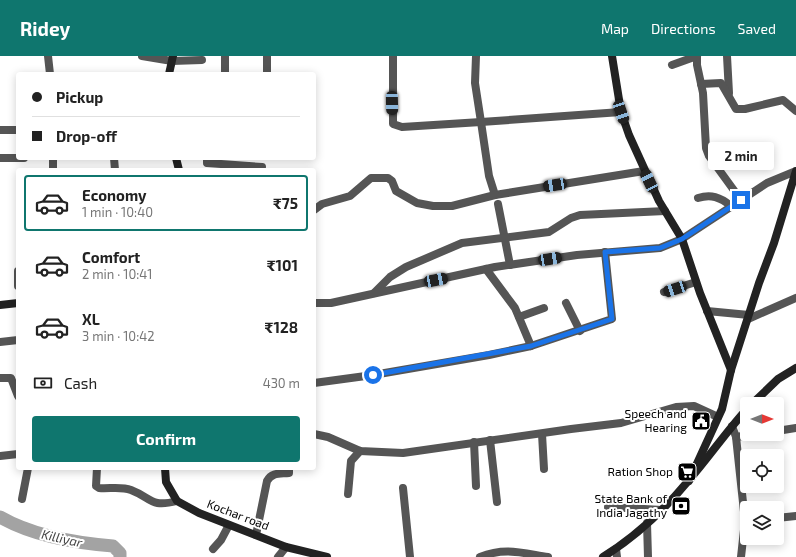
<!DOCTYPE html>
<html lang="en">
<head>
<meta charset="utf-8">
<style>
  :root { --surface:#fff; --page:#f2f2f2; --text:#222; --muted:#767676; --line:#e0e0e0; --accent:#0f766e }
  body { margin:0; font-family:"Exo 2",sans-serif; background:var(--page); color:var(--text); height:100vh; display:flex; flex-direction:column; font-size:15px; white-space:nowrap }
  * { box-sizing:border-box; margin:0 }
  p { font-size:13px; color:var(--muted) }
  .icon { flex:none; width:22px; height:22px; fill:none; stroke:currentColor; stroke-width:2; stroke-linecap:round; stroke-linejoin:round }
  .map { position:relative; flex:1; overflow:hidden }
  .details { position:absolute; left:16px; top:112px; width:300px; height:302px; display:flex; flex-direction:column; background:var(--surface); border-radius:4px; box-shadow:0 2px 10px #0003 }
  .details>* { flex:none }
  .hud { position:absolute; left:16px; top:16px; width:300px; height:88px; border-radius:4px; box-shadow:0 2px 10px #0003; display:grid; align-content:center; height:88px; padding:0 16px; background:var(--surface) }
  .needle { width:26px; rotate:90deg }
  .controls { position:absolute; left:740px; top:341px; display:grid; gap:8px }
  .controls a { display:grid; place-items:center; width:44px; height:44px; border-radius:4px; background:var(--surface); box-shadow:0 2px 10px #0003; font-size:20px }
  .end { position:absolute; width:18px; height:18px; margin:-9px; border:5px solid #1a73e8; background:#fff; box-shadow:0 0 0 2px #fff }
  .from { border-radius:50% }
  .bubble { position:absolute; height:28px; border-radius:4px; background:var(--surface); box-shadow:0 2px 10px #0003; font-size:13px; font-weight:700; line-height:28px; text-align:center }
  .car { position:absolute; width:12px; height:24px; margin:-12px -6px; border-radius:5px; box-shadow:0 0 3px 1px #0007; background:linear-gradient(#222 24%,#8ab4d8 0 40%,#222 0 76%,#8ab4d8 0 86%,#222 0) }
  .hud b { display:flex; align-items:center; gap:14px; height:38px; font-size:15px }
  .hud b+b { border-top:1px solid var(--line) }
  .hud i { width:10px; height:10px; background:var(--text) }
  ul { padding:7px 0 0; list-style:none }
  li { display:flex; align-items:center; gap:12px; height:56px; margin:0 8px 6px; padding:0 8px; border:2px solid transparent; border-radius:4px }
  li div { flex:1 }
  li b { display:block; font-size:15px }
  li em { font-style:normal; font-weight:700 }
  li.current { border-color:var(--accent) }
  li>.icon { width:36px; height:36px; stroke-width:1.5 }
  .pay { display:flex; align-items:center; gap:10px; height:44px; padding:0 16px; font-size:15px }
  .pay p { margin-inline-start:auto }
  .cta { display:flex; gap:8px; margin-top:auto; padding:8px 16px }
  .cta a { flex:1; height:46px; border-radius:4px; background:var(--accent); color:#fff; font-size:16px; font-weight:700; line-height:46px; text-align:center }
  header { display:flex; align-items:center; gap:24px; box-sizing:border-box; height:56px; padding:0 20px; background:var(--accent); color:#fff }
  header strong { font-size:19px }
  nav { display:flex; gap:22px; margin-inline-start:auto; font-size:14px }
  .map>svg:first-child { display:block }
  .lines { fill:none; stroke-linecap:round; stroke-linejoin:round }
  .river { stroke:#a3a3a3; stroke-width:13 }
  .street { stroke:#555; stroke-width:8 }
  .secondary { stroke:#222; stroke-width:8 }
  .route { stroke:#1a73e8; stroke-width:5 }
  .labels { text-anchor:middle; stroke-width:4; stroke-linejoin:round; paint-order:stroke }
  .poi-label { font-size:12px; fill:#000; stroke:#fff; text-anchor:end }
  .street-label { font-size:12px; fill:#000; stroke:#fff }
  .water-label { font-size:13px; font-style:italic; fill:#444; stroke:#fff }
</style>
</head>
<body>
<header>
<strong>Ridey</strong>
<nav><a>Map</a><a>Directions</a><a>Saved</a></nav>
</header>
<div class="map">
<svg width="796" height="501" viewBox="0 0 796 501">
  <rect width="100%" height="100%" fill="#fff"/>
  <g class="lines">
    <path class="river" d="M 0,461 C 33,480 75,487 113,490 L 120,497 L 120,501"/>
    <g class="street">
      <polyline points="48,0 50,18"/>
      <polyline points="142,0 172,5 202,4"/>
      <polyline points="225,0 225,18"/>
      <polyline points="267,0 267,18"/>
      <polyline points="393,0 393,68 402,71 481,66 489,120 495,139 644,115"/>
      <polyline points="476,0 475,27 481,66 621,56"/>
      <polyline points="697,0 697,9 703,37 706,92 709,100 741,144"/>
      <polyline points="727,0 729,37"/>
      <polyline points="672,9 697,0"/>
      <polyline points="701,28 721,27 736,53 745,53 783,44 796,55"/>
      <polyline points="0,74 18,74"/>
      <polyline points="0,102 24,102"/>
      <polyline points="53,102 53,114"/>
      <polyline points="114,102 115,114"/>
      <polyline points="207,102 207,107 262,111"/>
      <path d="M 698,142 C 711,138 720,141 731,150"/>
      <polyline points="498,148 510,209"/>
      <polyline points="314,154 322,148 350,140 371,122 388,122 392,125 396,135 417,147 433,150 452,150 495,139"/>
      <polyline points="486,213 515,252 531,290"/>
      <polyline points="18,215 18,230"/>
      <polyline points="664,236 696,226"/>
      <polyline points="374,237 390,221 406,211 462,187 549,176 571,162 580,159 665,155"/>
      <polyline points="314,247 331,247 495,211 577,199 660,192 682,183 767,127 796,115"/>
      <polyline points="566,247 580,275"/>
      <polyline points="707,255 749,259"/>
      <polyline points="519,261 544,252"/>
      <polyline points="748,263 796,242"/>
      <polyline points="0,286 18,284"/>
      <polyline points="0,322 11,322 18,340"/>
      <polyline points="314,327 373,319 489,299 531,290 612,263 605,196"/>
      <polyline points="732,370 736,381 745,465 741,501"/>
      <polyline points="777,375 796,372"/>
      <polyline points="314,378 328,381 360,395 403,397 571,373 621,367 676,351 694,350 718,361"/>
      <polyline points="542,378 544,413"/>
      <polyline points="736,381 756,378"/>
      <polyline points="490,384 497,446"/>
      <polyline points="474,386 476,430"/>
      <polyline points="0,400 18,398"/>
      <path d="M 97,412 L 96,430 L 99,432 C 109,433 121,430 131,434 C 152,442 150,452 177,445"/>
      <polyline points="403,432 410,501"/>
      <polyline points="348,438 351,405 360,395"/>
      <polyline points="22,443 28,412"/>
      <polyline points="608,451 662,454"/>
      <polyline points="777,462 796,460"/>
      <polyline points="647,467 648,501"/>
      <path d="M 256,479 L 267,425 C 272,416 280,418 289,417 L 289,412"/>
      <polyline points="213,493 221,484 229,469"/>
      <polyline points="616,493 617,501"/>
      <polyline points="278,501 286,491"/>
      <path d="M 480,501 C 505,491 522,497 548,501"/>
    </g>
    <g class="secondary">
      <polyline points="612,0 621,56 629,79 659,145 682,183 700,237 731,314"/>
      <polyline points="169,18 173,0"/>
      <polyline points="176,102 179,114"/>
      <polyline points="0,249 18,247"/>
      <polyline points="752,348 778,323 796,312"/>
      <polyline points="165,412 166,426 177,445 199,457 286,491 327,501"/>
      <polyline points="689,425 722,353 731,314 759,227 774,187 796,115"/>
      <path d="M 603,501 C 635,481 665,453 689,424 C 709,401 726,376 747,353"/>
    </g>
  </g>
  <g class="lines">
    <polyline class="route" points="373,319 531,290 612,263 605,196 660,192 682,183 741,144"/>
  </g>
  <defs>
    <symbol id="civic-square" viewBox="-11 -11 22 22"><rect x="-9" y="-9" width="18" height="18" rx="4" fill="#000" stroke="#fff"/><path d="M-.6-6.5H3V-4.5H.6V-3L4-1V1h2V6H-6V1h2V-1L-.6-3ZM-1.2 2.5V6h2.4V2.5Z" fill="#fff"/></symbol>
    <symbol id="supermarket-square" viewBox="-11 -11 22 22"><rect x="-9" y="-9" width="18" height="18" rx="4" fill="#000" stroke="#fff"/><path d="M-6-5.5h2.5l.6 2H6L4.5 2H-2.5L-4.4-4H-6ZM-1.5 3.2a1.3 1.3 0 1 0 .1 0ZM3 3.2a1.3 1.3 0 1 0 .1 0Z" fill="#fff"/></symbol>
    <symbol id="bank-square" viewBox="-11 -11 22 22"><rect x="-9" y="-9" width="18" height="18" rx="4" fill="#000" stroke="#fff"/><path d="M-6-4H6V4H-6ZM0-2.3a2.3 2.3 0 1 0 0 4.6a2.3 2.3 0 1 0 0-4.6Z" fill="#fff"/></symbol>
  </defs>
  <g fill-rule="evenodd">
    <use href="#civic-square" x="690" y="354" width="22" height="22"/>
    <use href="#supermarket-square" x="676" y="405" width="22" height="22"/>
    <use href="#bank-square" x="670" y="439" width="22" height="22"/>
  </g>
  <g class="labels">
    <g class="poi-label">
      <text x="687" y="362">Speech and<tspan x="687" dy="14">Hearing</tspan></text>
      <text x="673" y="420">Ration Shop</text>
      <text x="667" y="447">State Bank of<tspan x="667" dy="14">India Jagathy</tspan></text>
    </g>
    <g class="street-label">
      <text transform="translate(238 459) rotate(21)" y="4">Kochar road</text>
    </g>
    <g class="water-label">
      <text transform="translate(62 482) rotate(13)" y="5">Killiyar</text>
    </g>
  </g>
</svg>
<div class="controls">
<a><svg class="needle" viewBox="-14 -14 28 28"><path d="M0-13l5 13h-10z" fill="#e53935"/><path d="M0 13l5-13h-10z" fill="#767676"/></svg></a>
<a><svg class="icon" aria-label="locate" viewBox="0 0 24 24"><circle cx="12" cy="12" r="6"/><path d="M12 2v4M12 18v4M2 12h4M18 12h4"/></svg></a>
<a><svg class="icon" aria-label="layers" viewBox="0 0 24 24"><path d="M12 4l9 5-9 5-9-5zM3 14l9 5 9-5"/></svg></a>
</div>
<i class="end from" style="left:373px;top:319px"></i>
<i class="end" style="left:741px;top:144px"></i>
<div class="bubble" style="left:708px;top:86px;width:66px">2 min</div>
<i class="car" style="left:392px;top:47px;rotate:179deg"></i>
<i class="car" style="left:621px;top:56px;rotate:161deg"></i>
<i class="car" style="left:649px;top:125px;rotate:334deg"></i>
<i class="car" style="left:555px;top:129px;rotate:261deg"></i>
<i class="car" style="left:550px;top:203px;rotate:81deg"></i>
<i class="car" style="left:436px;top:224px;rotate:79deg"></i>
<i class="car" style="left:675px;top:233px;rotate:252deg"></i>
<div class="hud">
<b><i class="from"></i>Pickup</b>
<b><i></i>Drop-off</b>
</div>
<section class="details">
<ul>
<li class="current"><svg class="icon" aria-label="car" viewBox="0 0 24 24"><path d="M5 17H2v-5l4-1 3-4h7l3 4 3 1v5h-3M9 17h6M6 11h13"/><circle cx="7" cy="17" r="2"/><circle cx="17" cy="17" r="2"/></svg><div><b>Economy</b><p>1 min · 10:40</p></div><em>₹75</em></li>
<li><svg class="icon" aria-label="car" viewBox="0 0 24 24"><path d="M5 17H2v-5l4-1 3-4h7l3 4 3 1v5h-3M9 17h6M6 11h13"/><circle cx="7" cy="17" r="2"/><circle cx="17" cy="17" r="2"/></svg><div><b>Comfort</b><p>2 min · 10:41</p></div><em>₹101</em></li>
<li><svg class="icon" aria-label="car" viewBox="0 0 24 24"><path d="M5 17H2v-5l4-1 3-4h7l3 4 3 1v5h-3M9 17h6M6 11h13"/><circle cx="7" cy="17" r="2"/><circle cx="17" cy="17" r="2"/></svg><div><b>XL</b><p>3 min · 10:42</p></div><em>₹128</em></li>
</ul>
<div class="pay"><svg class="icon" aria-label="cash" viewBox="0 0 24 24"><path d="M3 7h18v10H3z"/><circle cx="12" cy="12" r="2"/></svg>Cash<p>430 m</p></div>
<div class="cta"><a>Confirm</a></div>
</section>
</div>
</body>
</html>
